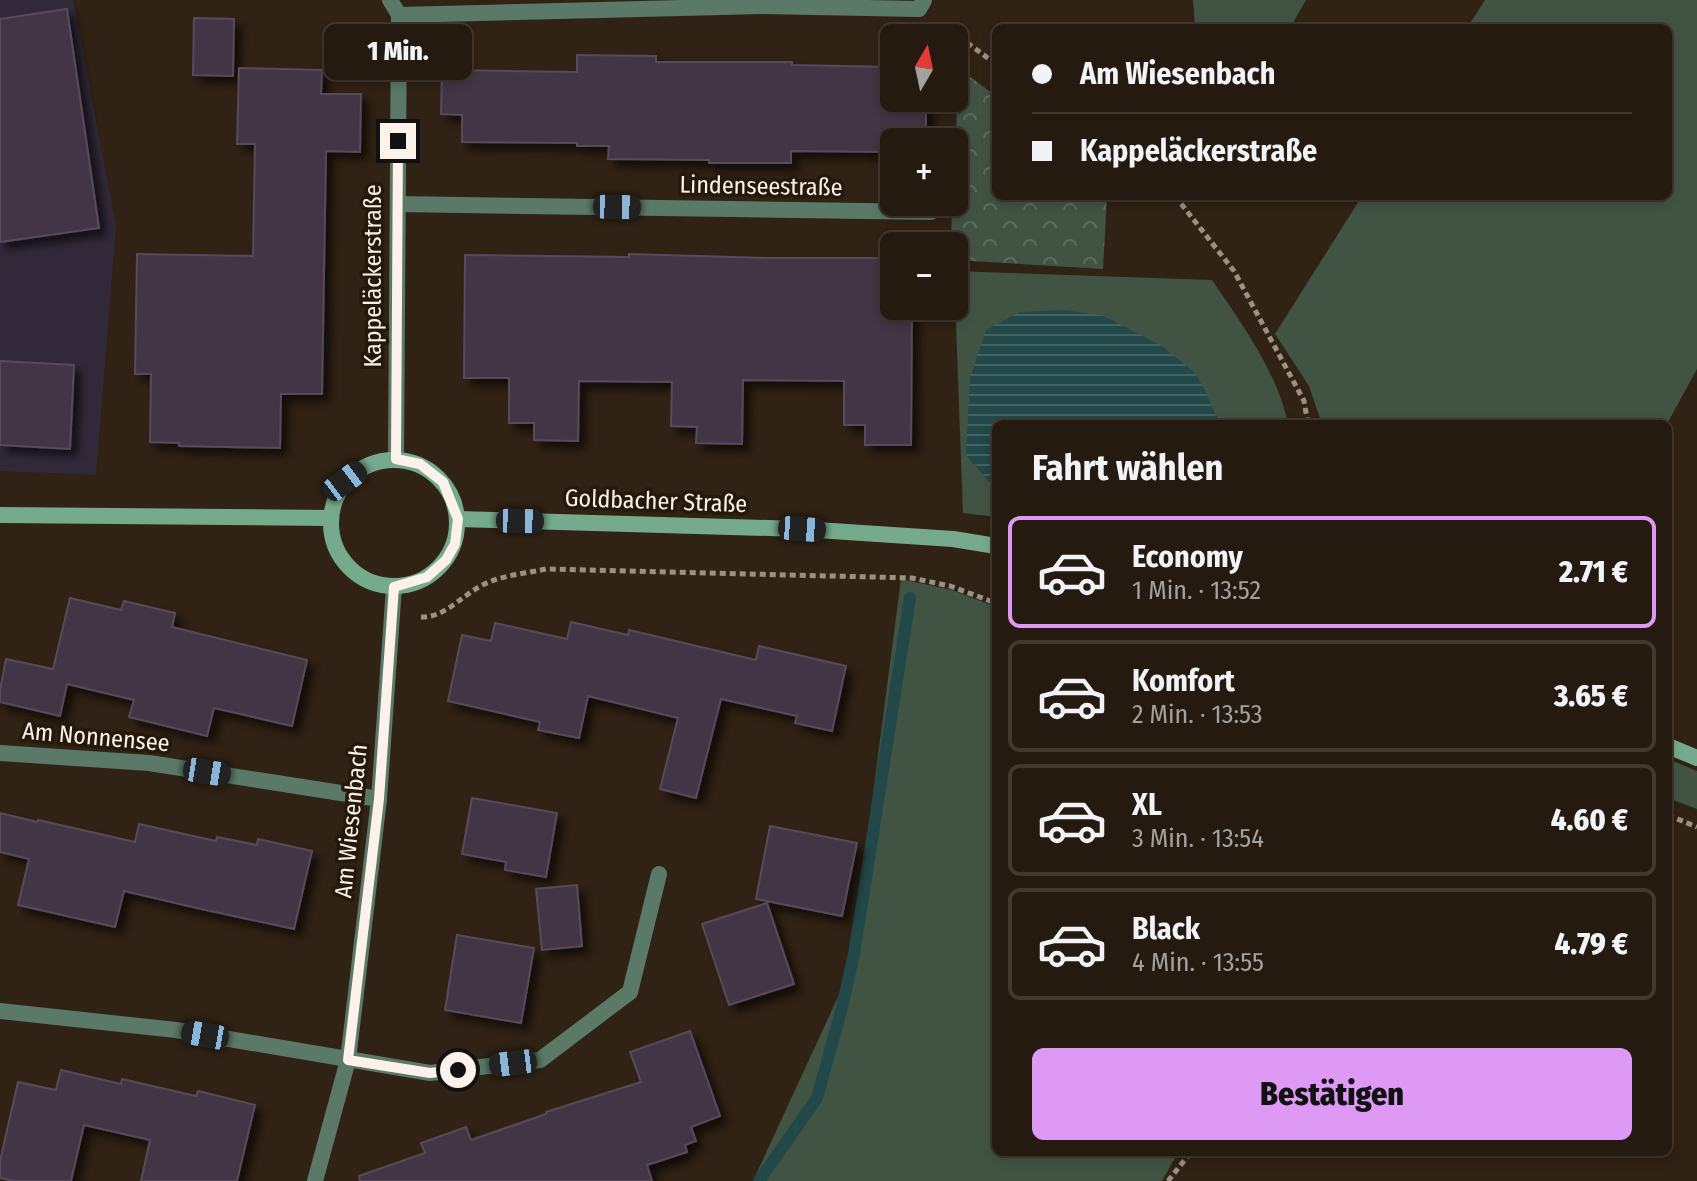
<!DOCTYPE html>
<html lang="de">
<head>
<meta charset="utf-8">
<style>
  :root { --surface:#241a0f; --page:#2c2318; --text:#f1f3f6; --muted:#a3a19e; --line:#41382f; --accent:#dd99f4 }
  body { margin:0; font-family:"Fira Sans Condensed",sans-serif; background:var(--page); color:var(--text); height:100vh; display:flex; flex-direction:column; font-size:30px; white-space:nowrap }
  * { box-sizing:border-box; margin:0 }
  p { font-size:26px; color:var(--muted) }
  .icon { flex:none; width:44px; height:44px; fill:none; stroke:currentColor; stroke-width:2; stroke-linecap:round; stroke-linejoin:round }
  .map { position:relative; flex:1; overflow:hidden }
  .panel { position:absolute; left:992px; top:420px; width:680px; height:736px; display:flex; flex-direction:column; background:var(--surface); border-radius:12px; box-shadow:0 4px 12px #0003,0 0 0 2px var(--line) }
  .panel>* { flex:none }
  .top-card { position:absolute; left:992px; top:24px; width:680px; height:176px; border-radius:12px; box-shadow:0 4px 12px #0003,0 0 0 2px var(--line); display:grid; align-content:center; height:176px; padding:0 40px; background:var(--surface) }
  .needle { width:52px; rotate:9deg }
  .buttons { position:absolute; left:880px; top:24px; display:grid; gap:16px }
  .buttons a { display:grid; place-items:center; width:88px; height:88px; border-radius:12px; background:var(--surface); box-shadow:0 4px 12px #0003,0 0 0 2px var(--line); font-size:40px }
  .end { position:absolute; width:36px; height:36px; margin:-18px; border:10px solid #fcf2e9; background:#111; box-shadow:0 0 0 4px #111 }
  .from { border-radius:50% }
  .bubble { position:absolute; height:56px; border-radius:12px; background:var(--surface); box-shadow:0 4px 12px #0003,0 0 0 2px var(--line); font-size:26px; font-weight:800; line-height:56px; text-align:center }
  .car { position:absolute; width:24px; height:48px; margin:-24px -12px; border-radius:10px; box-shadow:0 0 6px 2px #0007; background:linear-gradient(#222 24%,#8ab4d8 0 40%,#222 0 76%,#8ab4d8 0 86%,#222 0) }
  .top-card b { display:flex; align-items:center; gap:28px; height:76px; font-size:30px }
  .top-card b+b { border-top:2px solid var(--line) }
  .top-card i { width:20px; height:20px; background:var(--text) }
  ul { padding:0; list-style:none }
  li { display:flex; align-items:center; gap:24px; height:112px; margin:0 16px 12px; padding:0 24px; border:4px solid var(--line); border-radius:12px }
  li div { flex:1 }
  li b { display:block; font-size:30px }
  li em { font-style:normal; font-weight:800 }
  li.current { border-color:var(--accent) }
  li>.icon { width:72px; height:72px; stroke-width:1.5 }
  h2 { padding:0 40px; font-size:36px; line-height:96px }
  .action { display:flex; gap:16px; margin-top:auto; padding:16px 40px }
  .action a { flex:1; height:92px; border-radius:12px; background:var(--accent); color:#111; font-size:32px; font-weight:800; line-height:92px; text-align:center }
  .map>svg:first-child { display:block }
  .commercial { fill:#312939 }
  .grass { fill:#415443 }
  .park { fill:url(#park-crowns) }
  .water { fill:url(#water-rules) }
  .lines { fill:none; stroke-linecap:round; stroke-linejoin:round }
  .stream { stroke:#224849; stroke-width:12 }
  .building { fill:#423545; stroke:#584a5b; stroke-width:2; filter:url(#shadow) }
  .path { stroke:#9c9085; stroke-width:5; stroke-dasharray:6 4; stroke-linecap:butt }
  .street { stroke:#5a7a67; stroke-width:16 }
  .secondary { stroke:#76aa8d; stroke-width:16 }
  .route { stroke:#fcf2e9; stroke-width:10 }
  .labels { text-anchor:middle; stroke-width:7; stroke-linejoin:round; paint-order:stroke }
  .street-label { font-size:24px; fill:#fcf2e9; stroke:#26190b }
</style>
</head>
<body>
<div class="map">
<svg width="1697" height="1181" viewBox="0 0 1697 1181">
  <defs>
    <pattern id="park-crowns" width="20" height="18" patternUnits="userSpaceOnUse" patternTransform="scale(2)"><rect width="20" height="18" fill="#415443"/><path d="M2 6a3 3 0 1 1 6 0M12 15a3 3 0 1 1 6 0" fill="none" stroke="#5d6d5e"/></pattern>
    <pattern id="water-rules" width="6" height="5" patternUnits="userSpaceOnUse" patternTransform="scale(2)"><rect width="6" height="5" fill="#224849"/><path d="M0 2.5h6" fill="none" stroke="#436363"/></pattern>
    <filter id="shadow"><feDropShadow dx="7" dy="7" stdDeviation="4" flood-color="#0009"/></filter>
  </defs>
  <rect width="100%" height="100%" fill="#302214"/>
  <polygon class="commercial" points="0,0 73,0 116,226 96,475 0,471"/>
  <g class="grass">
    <polygon points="1193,0 1306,0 1290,28 1195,28"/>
    <polygon points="1485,0 1697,0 1697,369 1667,424 1322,424 1309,386 1275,334 1362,196 1668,196 1668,28 1467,28"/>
    <path d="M 954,271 L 1212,280 C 1241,323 1278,373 1288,424 L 1216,424 L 1217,417 L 1064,310 L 966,455 L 996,489 L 996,517 L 963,513 Z"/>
    <polygon points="901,579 952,590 996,607 996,1152 1178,1152 1162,1181 753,1181 850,971"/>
    <polygon points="1668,759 1697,771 1697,809 1668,798"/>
  </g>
  <polygon class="park" points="958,68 996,96 996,196 1107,196 1103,269 954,260 954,246 951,246 952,202 954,202"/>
  <polygon class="water" points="1064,310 1104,316 1162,346 1194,372 1204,388 1217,418 1216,424 996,424 996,489 966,455 970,378 986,330 1020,312"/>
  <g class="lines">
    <polyline class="stream" points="759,1181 817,1098 842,1007 854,954 910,598"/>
  </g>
  <g class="building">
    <polygon points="67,9 99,228 0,242 0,19"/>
    <polygon points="194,18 234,19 233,76 193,75"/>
    <polygon points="577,55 656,56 656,62 792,62 792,65 894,67 894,98 926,98 926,142 894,142 894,152 791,151 791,163 709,163 709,160 608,159 609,146 577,146 577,143 462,142 462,115 441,114 442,70 577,72"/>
    <polygon points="239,68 322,70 321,94 361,94 360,152 326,151 322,394 281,394 280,448 179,446 179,443 150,442 151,374 135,374 137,254 253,256 255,144 237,144"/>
    <polygon points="629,254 767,258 894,258 894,306 912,306 911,445 865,445 865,425 844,425 844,381 743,380 742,444 696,443 697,427 671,426 672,382 579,381 578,441 534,440 534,423 509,423 509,378 464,378 465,255 629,257"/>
    <polygon points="0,361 74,365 70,449 0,445"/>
    <polygon points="70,598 121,610 124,601 175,613 172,627 307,660 292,726 214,708 207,736 129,717 134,700 67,684 60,716 0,702 0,690 6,659 53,669"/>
    <polygon points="571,622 628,635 629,630 756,660 759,646 846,666 832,731 795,723 797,716 721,699 696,798 660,789 678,718 588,696 579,738 538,730 540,722 448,701 462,635 491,641 495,623 567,639"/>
    <polygon points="472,798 557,813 546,877 505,870 506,862 462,854"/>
    <polygon points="0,813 37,822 38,820 135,842 139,824 216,841 217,837 257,845 258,839 312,851 294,929 201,909 124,891 115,927 18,905 29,859 0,852"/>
    <polygon points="770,826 857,843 842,916 756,899"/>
    <polygon points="577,885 582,946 542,950 536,889"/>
    <polygon points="767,903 794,984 729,1005 702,924"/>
    <polygon points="457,935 534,948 521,1023 445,1010"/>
    <polygon points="690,1031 720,1116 691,1127 696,1141 685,1145 687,1152 647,1165 652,1181 360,1181 359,1176 425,1153 421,1143 466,1127 471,1140 546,1114 546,1112 641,1082 630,1052"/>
    <polygon points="61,1070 121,1084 122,1079 196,1096 198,1091 255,1105 237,1181 141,1181 150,1140 84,1125 71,1181 14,1181 0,1178 0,1161 18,1082 56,1090"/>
  </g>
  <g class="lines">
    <g class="path">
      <polyline points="943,25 996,64"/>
      <polyline points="1175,196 1234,271 1304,401 1308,424"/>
      <path d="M 421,617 C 447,618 465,591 489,582 C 506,575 527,573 546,569 L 912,578 L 950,586 L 996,603"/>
      <polyline points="1668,815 1697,827"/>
      <polyline points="1168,1181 1191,1152"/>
    </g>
    <g class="street">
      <polyline points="390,0 399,15 396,459"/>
      <polyline points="399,15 762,6 919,9 924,0"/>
      <polyline points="398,204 931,212"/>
      <polyline points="0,753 149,763 379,799"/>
      <polyline points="0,1011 176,1030 430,1073 540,1060 630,992 659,874"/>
      <polyline points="315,1181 348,1060 379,799 394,587"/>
    </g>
    <g class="secondary">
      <circle cx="394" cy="523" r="63"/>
      <polyline points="0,515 331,518"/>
      <polyline points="458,519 802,529 953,539 996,546"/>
      <polyline points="1668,746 1697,758"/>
    </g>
  </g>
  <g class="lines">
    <polyline class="route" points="398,141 396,459 420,464 443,482 458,519 455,544 446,560 427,577 394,587 379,799 348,1060 430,1073 458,1070"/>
  </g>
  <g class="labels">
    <g class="street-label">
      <text transform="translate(761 186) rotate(1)" y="8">Lindenseestraße</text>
      <text transform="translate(373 276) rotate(-90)" y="8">Kappeläckerstraße</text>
      <text transform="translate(656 501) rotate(2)" y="8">Goldbacher Straße</text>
      <text transform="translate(96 737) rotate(5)" y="8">Am Nonnensee</text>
      <text transform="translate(351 821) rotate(-84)" y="8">Am Wiesenbach</text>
    </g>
  </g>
</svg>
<div class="buttons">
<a><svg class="needle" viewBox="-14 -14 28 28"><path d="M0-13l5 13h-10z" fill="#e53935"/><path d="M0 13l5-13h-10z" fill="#a3a19e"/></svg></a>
<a>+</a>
<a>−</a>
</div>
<i class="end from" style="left:458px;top:1070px"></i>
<i class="end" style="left:398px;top:141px"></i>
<div class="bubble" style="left:324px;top:24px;width:148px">1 Min.</div>
<i class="car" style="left:617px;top:207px;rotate:91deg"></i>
<i class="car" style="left:345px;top:481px;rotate:53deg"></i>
<i class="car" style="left:520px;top:521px;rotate:91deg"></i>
<i class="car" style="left:802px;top:529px;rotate:94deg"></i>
<i class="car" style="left:207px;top:772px;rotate:99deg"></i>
<i class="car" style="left:205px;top:1035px;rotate:280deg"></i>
<i class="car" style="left:513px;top:1063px;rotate:263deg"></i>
<div class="top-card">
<b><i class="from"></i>Am Wiesenbach</b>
<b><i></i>Kappeläckerstraße</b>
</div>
<section class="panel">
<h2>Fahrt wählen</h2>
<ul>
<li class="current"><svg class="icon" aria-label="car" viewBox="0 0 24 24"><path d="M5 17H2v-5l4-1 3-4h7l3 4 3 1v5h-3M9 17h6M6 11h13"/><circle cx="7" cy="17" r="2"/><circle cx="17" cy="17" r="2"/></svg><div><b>Economy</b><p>1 Min. · 13:52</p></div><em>2.71 €</em></li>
<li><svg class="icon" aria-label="car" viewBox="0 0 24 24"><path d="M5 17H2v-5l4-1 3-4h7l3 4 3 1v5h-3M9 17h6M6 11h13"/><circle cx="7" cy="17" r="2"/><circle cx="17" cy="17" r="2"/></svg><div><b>Komfort</b><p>2 Min. · 13:53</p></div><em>3.65 €</em></li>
<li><svg class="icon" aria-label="car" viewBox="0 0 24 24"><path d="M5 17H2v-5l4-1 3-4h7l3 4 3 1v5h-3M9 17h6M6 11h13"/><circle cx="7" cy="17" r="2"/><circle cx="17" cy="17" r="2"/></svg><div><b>XL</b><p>3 Min. · 13:54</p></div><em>4.60 €</em></li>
<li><svg class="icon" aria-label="car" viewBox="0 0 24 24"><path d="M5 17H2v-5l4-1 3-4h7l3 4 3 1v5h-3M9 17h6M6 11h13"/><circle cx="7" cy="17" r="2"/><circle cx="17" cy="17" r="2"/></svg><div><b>Black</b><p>4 Min. · 13:55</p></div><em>4.79 €</em></li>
</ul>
<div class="action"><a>Bestätigen</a></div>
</section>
</div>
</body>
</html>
